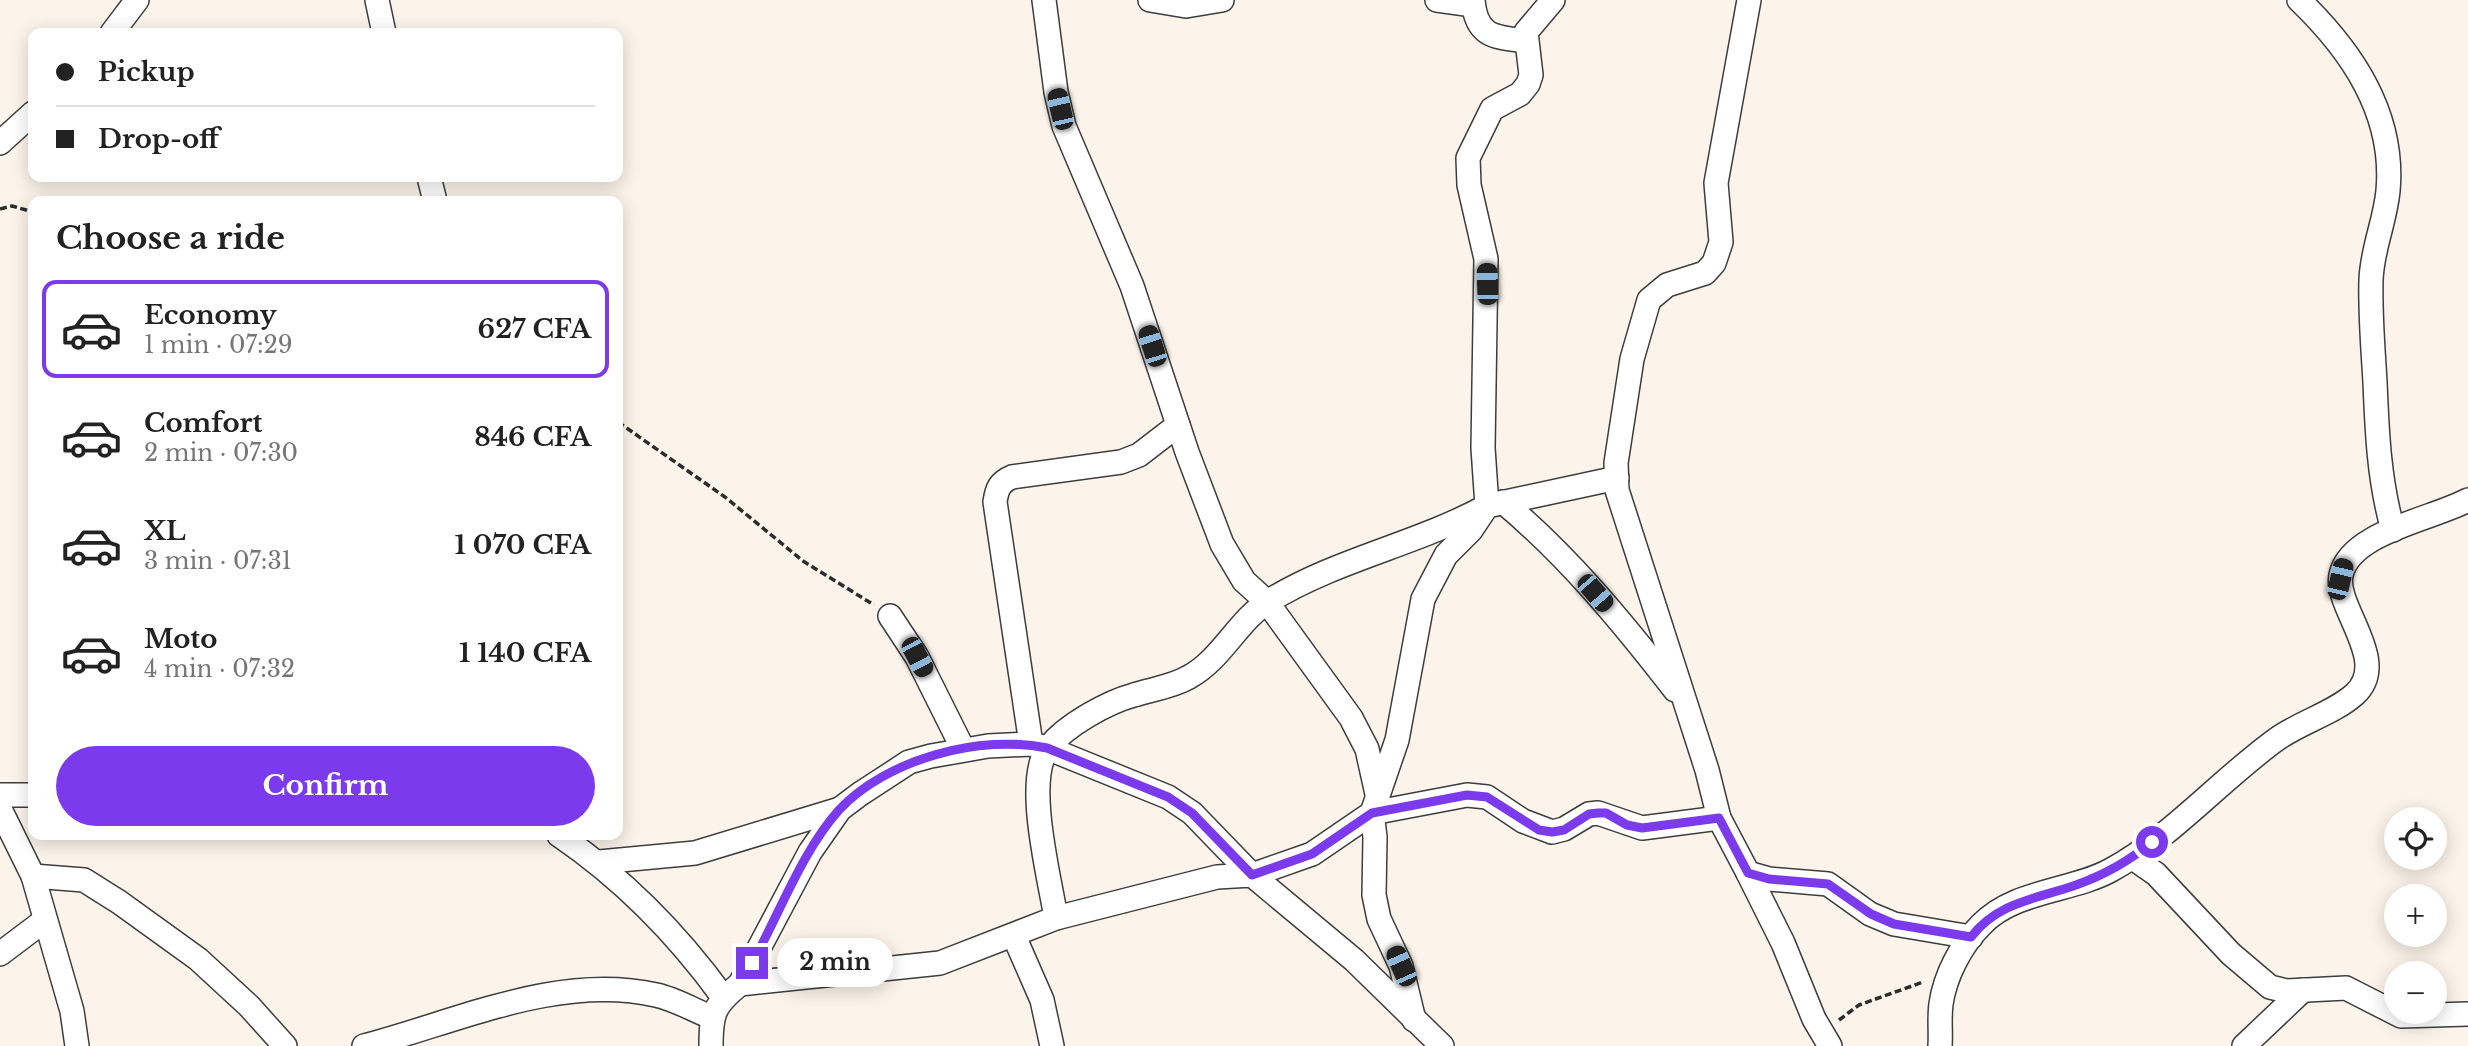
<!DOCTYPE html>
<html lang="en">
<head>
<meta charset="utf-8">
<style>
  :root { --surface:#fff; --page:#f6f6f6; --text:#222; --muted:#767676; --line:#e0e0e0; --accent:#7c3aed }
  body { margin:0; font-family:"Libre Baskerville",serif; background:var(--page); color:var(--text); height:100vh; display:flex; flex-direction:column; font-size:26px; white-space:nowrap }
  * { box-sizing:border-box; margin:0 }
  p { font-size:23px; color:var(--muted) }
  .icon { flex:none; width:38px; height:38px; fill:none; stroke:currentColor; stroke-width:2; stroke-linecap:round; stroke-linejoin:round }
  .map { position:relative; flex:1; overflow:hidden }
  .details { position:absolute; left:28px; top:196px; width:595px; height:644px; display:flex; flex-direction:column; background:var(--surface); border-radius:14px; box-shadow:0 4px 18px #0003 }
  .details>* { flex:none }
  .hud { position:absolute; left:28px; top:28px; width:595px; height:154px; border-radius:14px; box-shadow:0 4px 18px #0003; display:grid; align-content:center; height:154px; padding:0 28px; background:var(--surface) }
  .tools { position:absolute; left:2384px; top:807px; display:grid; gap:14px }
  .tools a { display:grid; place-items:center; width:63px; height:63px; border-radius:50%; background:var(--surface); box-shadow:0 4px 18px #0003; font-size:35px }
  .end { position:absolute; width:32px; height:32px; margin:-16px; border:9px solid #7c3aed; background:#fff; box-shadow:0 0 0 4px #fff }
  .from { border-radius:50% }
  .bubble { position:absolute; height:49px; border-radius:24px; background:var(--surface); box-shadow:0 4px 18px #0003; font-size:23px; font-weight:700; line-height:49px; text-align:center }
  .car { position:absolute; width:21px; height:42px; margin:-21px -10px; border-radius:9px; box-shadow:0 0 5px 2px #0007; background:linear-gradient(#222 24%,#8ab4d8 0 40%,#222 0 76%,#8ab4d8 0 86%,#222 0) }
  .hud b { display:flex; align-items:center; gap:24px; height:66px; font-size:26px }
  .hud b+b { border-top:2px solid var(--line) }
  .hud i { width:18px; height:18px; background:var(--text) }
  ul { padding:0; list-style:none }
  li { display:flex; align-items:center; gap:21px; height:98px; margin:0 14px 10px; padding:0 14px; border:4px solid transparent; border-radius:14px }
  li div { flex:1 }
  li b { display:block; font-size:26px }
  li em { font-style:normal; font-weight:700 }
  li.selected { border-color:var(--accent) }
  li>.icon { width:63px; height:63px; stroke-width:1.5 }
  h2 { padding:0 28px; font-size:32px; line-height:84px }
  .cta { display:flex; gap:14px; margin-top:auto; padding:14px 28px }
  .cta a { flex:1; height:80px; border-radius:42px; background:var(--accent); color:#fff; font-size:28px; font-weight:700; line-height:80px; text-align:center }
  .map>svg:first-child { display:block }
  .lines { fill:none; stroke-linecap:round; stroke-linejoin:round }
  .minor-casing { stroke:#3d3d3d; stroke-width:26 }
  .path { stroke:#2c2c2c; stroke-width:3.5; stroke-dasharray:7 3.5; stroke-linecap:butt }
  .minor { stroke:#fff; stroke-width:23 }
  .route { stroke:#7c3aed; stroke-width:9 }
</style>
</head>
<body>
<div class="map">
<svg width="2468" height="1046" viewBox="0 0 2468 1046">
  <rect width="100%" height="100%" fill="#fcf4ea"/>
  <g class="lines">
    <defs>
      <g id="minor">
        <polyline points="377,0 384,33"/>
        <polyline points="1044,0 1056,92 1064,126 1132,286 1187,452 1222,544 1244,581 1267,602 1351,718 1367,749 1377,794"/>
        <polyline points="1150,0 1186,6 1222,0"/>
        <polyline points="1437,0 1473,5"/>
        <path d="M 1473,0 C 1476,36 1493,37 1525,41"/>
        <polyline points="1749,0 1716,183 1721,242 1714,263 1705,273 1667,285 1649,300 1632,359 1616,463 1617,490 1707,770 1719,818 1748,873 1769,879 1828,884 1870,914 1894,924 1971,937"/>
        <path d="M 2299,0 C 2352,51 2395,114 2388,191 C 2385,222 2372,249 2371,280 C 2370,314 2373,348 2375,382 C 2377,432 2379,481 2393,530"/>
        <polyline points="112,33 137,0"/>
        <polyline points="0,143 33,113"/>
        <polyline points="429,177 435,201"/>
        <path d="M 1503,502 C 1568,556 1623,623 1675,690"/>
        <polyline points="890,616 917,657 963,749"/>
        <path d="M 1031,744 L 995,502 C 997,488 1000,482 1012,477 L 1121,462 L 1139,455 L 1178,425"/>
        <polyline points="0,795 33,795"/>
        <polyline points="0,809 33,876 72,1011 77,1046"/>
        <path d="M 559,835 C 622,878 678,935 723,997"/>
        <polyline points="2133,858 2156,874 2231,954 2270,987 2287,991 2346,988 2401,1016 2468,1014"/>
        <polyline points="599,862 695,853 840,809"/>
        <polyline points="1748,873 1783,943 1814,1019 1830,1046"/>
        <polyline points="33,876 84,880 119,902 198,959 249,1006 285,1046"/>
        <path d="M 1056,918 C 1050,879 1023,778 1049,747 C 1066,725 1108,702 1134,695 C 1152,689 1172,687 1189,677 C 1222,659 1238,620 1269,601 C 1337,559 1418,544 1487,506 L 1483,448 L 1486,259 L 1469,185 L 1468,158 L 1492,109 L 1520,94 L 1528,84 L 1531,75 L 1526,32 L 1553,0"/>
        <polyline points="1014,936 1042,1000 1052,1046"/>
        <polyline points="0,954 45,920"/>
        <polyline points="740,984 810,852 840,809 860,794 909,762 931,756 988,746 1031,744 1047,748 1168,797 1192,813 1252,875 1312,854 1372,813 1467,795 1487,797 1523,821 1552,832 1564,829 1589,814 1598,813 1642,828 1719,818"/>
        <polyline points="1414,1020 1401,966 1379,919 1374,895 1375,837 1372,813 1397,740 1423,599 1446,555 1471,530 1487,506 1617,478"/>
        <path d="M 364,1046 C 457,1022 558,973 656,995 C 675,999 693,1010 711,1017"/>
        <path d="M 711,1046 C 711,1013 714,1005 740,984 L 940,963 L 1056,918 L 1217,877 L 1252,875 L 1354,960 L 1442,1046"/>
        <path d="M 1940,1046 C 1941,1032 1939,1018 1941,1004 C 1945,976 1961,945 1981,925 C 2014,890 2071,892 2111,870 C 2173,836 2220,780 2277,739 C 2301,722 2334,713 2355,694 C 2391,661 2334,607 2341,575 C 2350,532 2433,519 2468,500"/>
        <polyline points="2244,1046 2303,990"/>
      </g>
    </defs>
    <use href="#minor" class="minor-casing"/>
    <g class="path">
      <polyline points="0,209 12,206 33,212"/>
      <polyline points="618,422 725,497 803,561 874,605"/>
      <polyline points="1839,1020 1859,1005 1923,982"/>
    </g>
    <use href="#minor" class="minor"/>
  </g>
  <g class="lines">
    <path class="route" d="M 752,963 C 779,915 802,851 839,810 C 886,759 981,734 1047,748 L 1168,797 L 1192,813 L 1252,875 L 1312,854 L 1372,813 L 1467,795 L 1487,797 L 1539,830 L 1552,832 L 1564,830 L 1589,814 L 1598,813 L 1606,813 L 1627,825 L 1642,828 L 1719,818 L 1748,873 L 1769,879 L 1828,884 L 1871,914 L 1894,924 L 1971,937 C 1998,902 2036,899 2076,885 C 2104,875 2128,862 2152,842"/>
  </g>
</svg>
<div class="tools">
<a><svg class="icon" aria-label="locate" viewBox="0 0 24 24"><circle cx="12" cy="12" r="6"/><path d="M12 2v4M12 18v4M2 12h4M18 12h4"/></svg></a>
<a>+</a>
<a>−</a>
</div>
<i class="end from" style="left:2152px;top:842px"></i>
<i class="end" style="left:752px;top:963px"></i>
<div class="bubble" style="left:777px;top:938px;width:116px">2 min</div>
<i class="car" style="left:1060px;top:109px;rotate:347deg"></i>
<i class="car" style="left:1487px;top:284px;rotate:358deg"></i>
<i class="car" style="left:1152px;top:346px;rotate:342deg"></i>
<i class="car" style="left:2340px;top:579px;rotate:13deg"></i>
<i class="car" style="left:1595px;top:593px;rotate:139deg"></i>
<i class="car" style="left:917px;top:657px;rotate:152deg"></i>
<i class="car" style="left:1401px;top:966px;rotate:336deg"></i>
<div class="hud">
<b><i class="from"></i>Pickup</b>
<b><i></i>Drop-off</b>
</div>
<section class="details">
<h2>Choose a ride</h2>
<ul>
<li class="selected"><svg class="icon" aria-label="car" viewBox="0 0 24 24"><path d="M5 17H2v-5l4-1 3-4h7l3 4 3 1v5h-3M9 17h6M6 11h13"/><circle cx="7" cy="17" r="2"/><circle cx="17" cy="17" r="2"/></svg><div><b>Economy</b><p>1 min · 07:29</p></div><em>627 CFA</em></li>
<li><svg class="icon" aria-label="car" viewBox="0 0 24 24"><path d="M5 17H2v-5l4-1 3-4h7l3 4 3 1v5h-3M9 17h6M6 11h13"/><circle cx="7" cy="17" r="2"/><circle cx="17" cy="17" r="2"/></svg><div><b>Comfort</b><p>2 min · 07:30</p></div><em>846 CFA</em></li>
<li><svg class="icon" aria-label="car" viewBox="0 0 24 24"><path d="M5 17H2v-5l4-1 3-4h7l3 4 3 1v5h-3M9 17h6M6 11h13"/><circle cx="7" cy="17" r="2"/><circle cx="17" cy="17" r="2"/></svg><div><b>XL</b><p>3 min · 07:31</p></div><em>1 070 CFA</em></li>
<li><svg class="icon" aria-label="car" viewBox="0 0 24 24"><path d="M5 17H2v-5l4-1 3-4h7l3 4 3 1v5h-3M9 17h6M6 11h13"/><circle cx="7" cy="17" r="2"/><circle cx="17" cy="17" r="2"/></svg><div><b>Moto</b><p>4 min · 07:32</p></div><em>1 140 CFA</em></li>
</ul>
<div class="cta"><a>Confirm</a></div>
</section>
</div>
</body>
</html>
